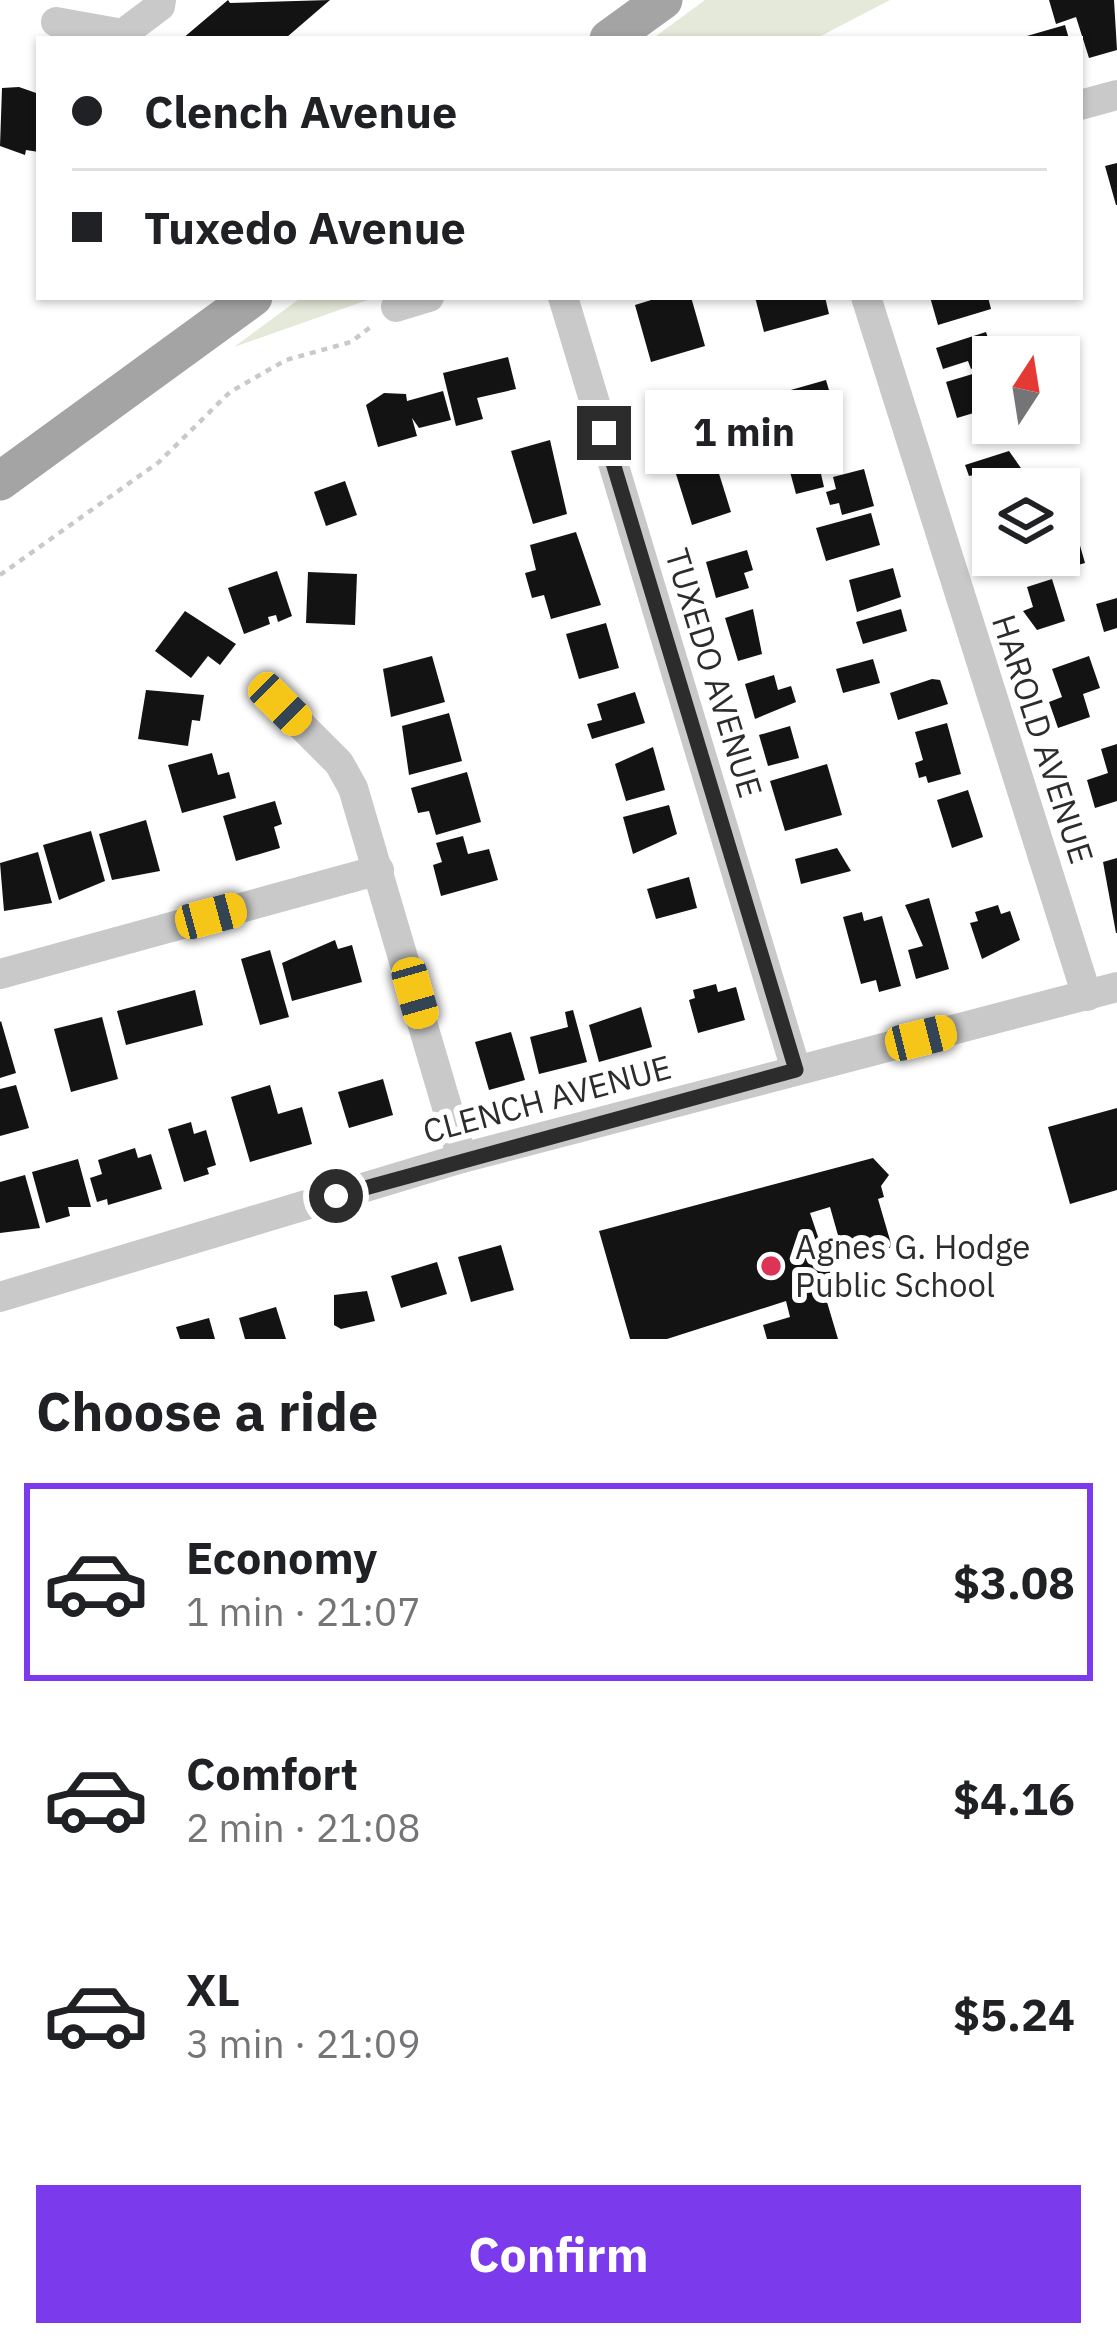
<!DOCTYPE html>
<html lang="en">
<head>
<meta charset="utf-8">
<style>
  :root { --surface:#fff; --page:#f2f2f2; --text:#202124; --muted:#757577; --line:#e0e0e0; --accent:#7c3aed }
  body { margin:0; font-family:"IBM Plex Sans",sans-serif; background:var(--page); color:var(--text); height:100vh; display:flex; flex-direction:column; font-size:45px; white-space:nowrap }
  * { box-sizing:border-box; margin:0 }
  p { font-size:39px; color:var(--muted) }
  .icon { flex:none; width:66px; height:66px; fill:none; stroke:currentColor; stroke-width:2; stroke-linecap:round; stroke-linejoin:round }
  .map { position:relative; height:1339px; overflow:hidden }
  .side { display:flex; flex-direction:column; background:var(--surface); flex:1 }
  .side>* { flex:none }
  .guide { position:absolute; left:36px; top:36px; width:1047px; height:264px; border-radius:0px; box-shadow:0 3px 9px #0004; display:grid; align-content:center; height:264px; padding:0 36px; background:var(--surface) }
  .needle { width:78px; rotate:12deg }
  .controls { position:absolute; left:972px; top:336px; display:grid; gap:24px }
  .controls a { display:grid; place-items:center; width:108px; height:108px; border-radius:0px; background:var(--surface); box-shadow:0 3px 9px #0004; font-size:60px }
  .end { position:absolute; width:54px; height:54px; margin:-27px; border:15px solid #2c2c2c; background:#fff; box-shadow:0 0 0 6px #fff }
  .from { border-radius:50% }
  .bubble { position:absolute; height:84px; border-radius:0px; background:var(--surface); box-shadow:0 3px 9px #0004; font-size:39px; font-weight:700; line-height:84px; text-align:center }
  .car { position:absolute; width:36px; height:72px; margin:-36px -18px; border-radius:15px; box-shadow:0 0 9px 3px #0007; background:linear-gradient(#f5c518 24%,#345 0 40%,#f5c518 0 76%,#345 0 86%,#f5c518 0) }
  .guide b { display:flex; align-items:center; gap:42px; height:114px; font-size:45px }
  .guide b+b { border-top:3px solid var(--line) }
  .guide i { width:30px; height:30px; background:var(--text) }
  ul { padding:0; list-style:none }
  li { display:flex; align-items:center; gap:36px; height:198px; margin:0 24px 18px; padding:0 12px; border:6px solid transparent; border-radius:0px }
  li div { flex:1 }
  li b { display:block; font-size:45px }
  li em { font-style:normal; font-weight:700 }
  li.on { border-color:var(--accent) }
  li>.icon { width:108px; height:108px; stroke-width:1.5 }
  h2 { padding:0 36px; font-size:54px; line-height:144px }
  .cta { display:flex; gap:24px; margin-top:auto; padding:24px 36px }
  .cta a { flex:1; height:138px; border-radius:0px; background:var(--accent); color:#fff; font-size:48px; font-weight:700; line-height:138px; text-align:center }
  .map>svg:first-child { display:block }
  .green { fill:#e4e9d9 }
  .building { fill:#131313 }
  .lines { fill:none; stroke-linecap:round; stroke-linejoin:round }
  .path { stroke:#c9c9c9; stroke-width:4.5; stroke-dasharray:6 6; stroke-linecap:butt }
  .minor { stroke:#c9c9c9; stroke-width:30 }
  .major { stroke:#a4a4a4; stroke-width:39 }
  .route { stroke:#2c2c2c; stroke-width:15 }
  .poi-dot { fill:#dd3356; stroke:#fff; stroke-width:4.5 }
  .labels { text-anchor:middle; stroke-width:12; stroke-linejoin:round; paint-order:stroke }
  .street-label { font-size:33px; fill:#2c2c2c; stroke:#fff }
  .poi-label { font-size:33px; fill:#2c2c2c; stroke:#fff; text-anchor:start }
</style>
</head>
<body>
<div class="map">
<svg width="1117" height="1339" viewBox="0 0 1117 1339">
  <rect width="100%" height="100%" fill="#fff"/>
  <g class="green">
    <polygon points="705,0 890,0 815,39 652,39"/>
    <polygon points="302,297 376,297 234,347"/>
  </g>
  <g class="building">
    <polygon points="228,0 230,3 330,0 287,37 182,39"/>
    <polygon points="1049,0 1114,0 1117,50 1089,58 1076,17 1056,24"/>
    <polygon points="1065,25 1069,39 1020,39 1020,38"/>
    <polygon points="19,87 39,94 39,152 26,150 25,155 0,146 2,88"/>
    <polygon points="1117,163 1117,205 1116,205 1105,166"/>
    <polygon points="661,297 691,297 705,346 651,362 635,305"/>
    <polygon points="755,297 825,297 829,314 764,332"/>
    <polygon points="930,297 988,297 991,309 938,325"/>
    <polygon points="986,332 994,356 971,369 968,361 943,369 936,348"/>
    <polygon points="508,357 516,389 477,398 483,419 456,426 443,373"/>
    <polygon points="976,373 987,409 957,418 946,382"/>
    <polygon points="826,380 842,434 789,450 773,395"/>
    <polygon points="443,391 451,420 419,428 412,418 417,436 378,447 366,405 384,393 406,394 407,401"/>
    <polygon points="1060,391 1070,424 1042,433 1039,423 1059,423"/>
    <polygon points="733,437 739,456 716,464 731,512 692,525 676,474 712,463 706,445"/>
    <polygon points="550,440 567,514 533,524 511,451"/>
    <polygon points="1009,451 1023,471 977,486 974,475 969,476 965,465"/>
    <polygon points="818,461 824,487 796,494 789,468"/>
    <polygon points="864,469 874,506 842,515 839,503 830,505 826,492 836,489 833,477"/>
    <polygon points="345,481 357,515 326,526 314,492"/>
    <polygon points="993,496 993,532 987,533 977,501"/>
    <polygon points="871,513 880,545 826,561 816,528"/>
    <polygon points="1073,521 1085,563 1045,574 1041,557 1023,562 1021,555 1059,555 1059,525"/>
    <polygon points="576,532 601,605 551,619 544,595 532,598 525,573 536,570 530,545"/>
    <polygon points="747,550 753,570 744,573 749,588 716,598 706,562"/>
    <polygon points="893,568 901,597 857,612 849,580"/>
    <polygon points="277,571 292,616 278,622 276,615 268,617 270,624 244,634 228,588"/>
    <polygon points="308,572 357,574 355,625 306,623"/>
    <polygon points="1052,579 1065,621 1037,630 1023,611 1033,607 1027,587"/>
    <polygon points="1117,598 1117,628 1104,632 1096,604"/>
    <polygon points="753,609 762,654 738,661 725,618"/>
    <polygon points="901,609 907,631 863,644 856,622"/>
    <polygon points="185,611 236,644 220,665 208,656 191,678 155,651"/>
    <polygon points="606,623 619,668 579,679 566,634"/>
    <polygon points="432,656 445,702 391,717 383,669"/>
    <polygon points="1089,656 1100,688 1083,694 1090,717 1058,728 1049,702 1062,697 1052,669"/>
    <polygon points="873,659 880,683 843,693 836,669"/>
    <polygon points="774,675 778,690 791,686 796,702 755,719 745,684"/>
    <polygon points="932,679 940,680 948,704 898,720 890,693"/>
    <polygon points="146,690 204,695 200,721 192,720 188,746 138,739"/>
    <polygon points="635,692 645,723 592,739 587,724 602,720 597,704"/>
    <polygon points="449,713 462,761 409,775 402,726"/>
    <polygon points="947,723 961,774 928,783 926,776 919,778 915,763 923,760 915,732"/>
    <polygon points="790,726 799,758 768,766 759,735"/>
    <polygon points="1117,744 1117,801 1095,808 1087,780 1108,773 1101,749"/>
    <polygon points="653,747 665,790 626,801 615,764"/>
    <polygon points="212,753 218,775 229,772 236,798 182,813 168,765"/>
    <polygon points="827,764 842,815 785,831 770,781"/>
    <polygon points="467,772 481,822 436,835 429,811 418,813 411,788"/>
    <polygon points="968,790 983,837 952,848 937,800"/>
    <polygon points="275,801 282,824 274,827 280,848 236,861 223,816"/>
    <polygon points="669,805 677,834 633,854 623,817"/>
    <polygon points="146,820 160,871 112,880 99,834"/>
    <polygon points="91,831 105,881 59,900 43,845"/>
    <polygon points="463,836 468,854 489,849 498,880 441,896 433,865 442,862 436,843"/>
    <polygon points="837,848 851,871 801,884 795,859"/>
    <polygon points="38,852 52,903 4,911 0,863"/>
    <polygon points="1117,858 1117,933 1116,933 1103,862"/>
    <polygon points="689,877 697,908 656,919 647,889"/>
    <polygon points="929,898 949,969 916,979 908,950 923,946 905,905"/>
    <polygon points="998,905 1001,914 1010,911 1020,940 982,959 970,923 978,921 975,912"/>
    <polygon points="862,912 864,921 882,916 901,986 879,992 876,980 861,984 843,917"/>
    <polygon points="335,940 338,949 352,945 362,982 292,1001 282,963"/>
    <polygon points="270,950 289,1017 260,1025 241,959"/>
    <polygon points="716,984 718,992 736,987 745,1020 698,1033 689,1000 695,998 693,990"/>
    <polygon points="195,990 203,1025 126,1045 117,1011"/>
    <polygon points="641,1007 652,1047 599,1062 589,1025"/>
    <polygon points="573,1010 587,1062 539,1074 530,1037 568,1027 565,1012"/>
    <polygon points="102,1017 118,1079 71,1092 54,1029"/>
    <polygon points="1,1021 16,1073 0,1078 0,1022"/>
    <polygon points="511,1032 525,1080 489,1090 475,1042"/>
    <polygon points="383,1079 393,1115 349,1128 338,1092"/>
    <polygon points="16,1085 29,1128 0,1136 0,1089"/>
    <polygon points="270,1085 278,1114 302,1107 312,1144 250,1162 231,1097"/>
    <polygon points="1117,1108 1117,1190 1070,1204 1048,1127"/>
    <polygon points="191,1122 194,1134 206,1130 216,1165 207,1168 209,1174 184,1182 168,1129"/>
    <polygon points="135,1148 138,1158 151,1154 162,1189 108,1205 107,1199 97,1202 90,1178 102,1174 98,1160"/>
    <polygon points="873,1158 889,1175 881,1186 884,1197 878,1199 892,1247 845,1260 830,1207 810,1213 839,1299 827,1302 838,1339 767,1339 763,1325 790,1317 786,1301 667,1339 630,1339 599,1231"/>
    <polygon points="78,1159 91,1207 68,1207 70,1216 46,1223 32,1172"/>
    <polygon points="25,1175 40,1228 0,1233 0,1182"/>
    <polygon points="501,1245 514,1290 471,1302 458,1257"/>
    <polygon points="437,1262 447,1294 401,1308 391,1276"/>
    <polygon points="367,1291 375,1321 341,1329 334,1325 334,1295"/>
    <polygon points="276,1307 286,1339 245,1339 239,1318"/>
    <polygon points="209,1318 215,1339 180,1339 176,1327"/>
  </g>
  <g class="lines">
    <polyline class="path" points="0,575 159,462 230,392 286,360 351,342 373,325"/>
    <g class="minor">
      <polyline points="56,22 123,34"/>
      <polyline points="116,39 160,6 161,0"/>
      <polyline points="1080,105 1117,95"/>
      <polyline points="563,297 796,1070"/>
      <polyline points="866,297 1087,996"/>
      <polyline points="396,307 429,297"/>
      <polyline points="280,704 339,763 353,788 462,1158"/>
      <polyline points="0,974 379,870"/>
      <polyline points="0,1297 462,1158 1117,987"/>
    </g>
    <g class="major">
      <polyline points="609,39 663,0"/>
      <polyline points="0,481 253,297"/>
    </g>
  </g>
  <g class="lines">
    <polyline class="route" points="336,1196 796,1070 604,433"/>
  </g>
  <circle class="poi-dot" cx="771" cy="1266" r="12"/>
  <g class="labels">
    <g class="street-label">
      <text transform="translate(714 673) rotate(73)" y="12">TUXEDO AVENUE</text>
      <text transform="translate(1043 739) rotate(72)" y="12">HAROLD AVENUE</text>
      <text transform="translate(547 1099) rotate(-15)" y="12">CLENCH AVENUE</text>
    </g>
    <g class="poi-label">
      <text x="795" y="1259">Agnes G. Hodge<tspan x="795" dy="38">Public School</tspan></text>
    </g>
  </g>
</svg>
<div class="controls">
<a><svg class="needle" viewBox="-14 -14 28 28"><path d="M0-13l5 13h-10z" fill="#e53935"/><path d="M0 13l5-13h-10z" fill="#757577"/></svg></a>
<a><svg class="icon" aria-label="layers" viewBox="0 0 24 24"><path d="M12 4l9 5-9 5-9-5zM3 14l9 5 9-5"/></svg></a>
</div>
<i class="end from" style="left:336px;top:1196px"></i>
<i class="end" style="left:604px;top:433px"></i>
<div class="bubble" style="left:645px;top:390px;width:198px">1 min</div>
<i class="car" style="left:280px;top:704px;rotate:135deg"></i>
<i class="car" style="left:211px;top:916px;rotate:75deg"></i>
<i class="car" style="left:415px;top:993px;rotate:164deg"></i>
<i class="car" style="left:921px;top:1038px;rotate:76deg"></i>
<div class="guide">
<b><i class="from"></i>Clench Avenue</b>
<b><i></i>Tuxedo Avenue</b>
</div>
</div>
<section class="side">
<h2>Choose a ride</h2>
<ul>
<li class="on"><svg class="icon" aria-label="car" viewBox="0 0 24 24"><path d="M5 17H2v-5l4-1 3-4h7l3 4 3 1v5h-3M9 17h6M6 11h13"/><circle cx="7" cy="17" r="2"/><circle cx="17" cy="17" r="2"/></svg><div><b>Economy</b><p>1 min · 21:07</p></div><em>$3.08</em></li>
<li><svg class="icon" aria-label="car" viewBox="0 0 24 24"><path d="M5 17H2v-5l4-1 3-4h7l3 4 3 1v5h-3M9 17h6M6 11h13"/><circle cx="7" cy="17" r="2"/><circle cx="17" cy="17" r="2"/></svg><div><b>Comfort</b><p>2 min · 21:08</p></div><em>$4.16</em></li>
<li><svg class="icon" aria-label="car" viewBox="0 0 24 24"><path d="M5 17H2v-5l4-1 3-4h7l3 4 3 1v5h-3M9 17h6M6 11h13"/><circle cx="7" cy="17" r="2"/><circle cx="17" cy="17" r="2"/></svg><div><b>XL</b><p>3 min · 21:09</p></div><em>$5.24</em></li>
</ul>
<div class="cta"><a>Confirm</a></div>
</section>
</body>
</html>
